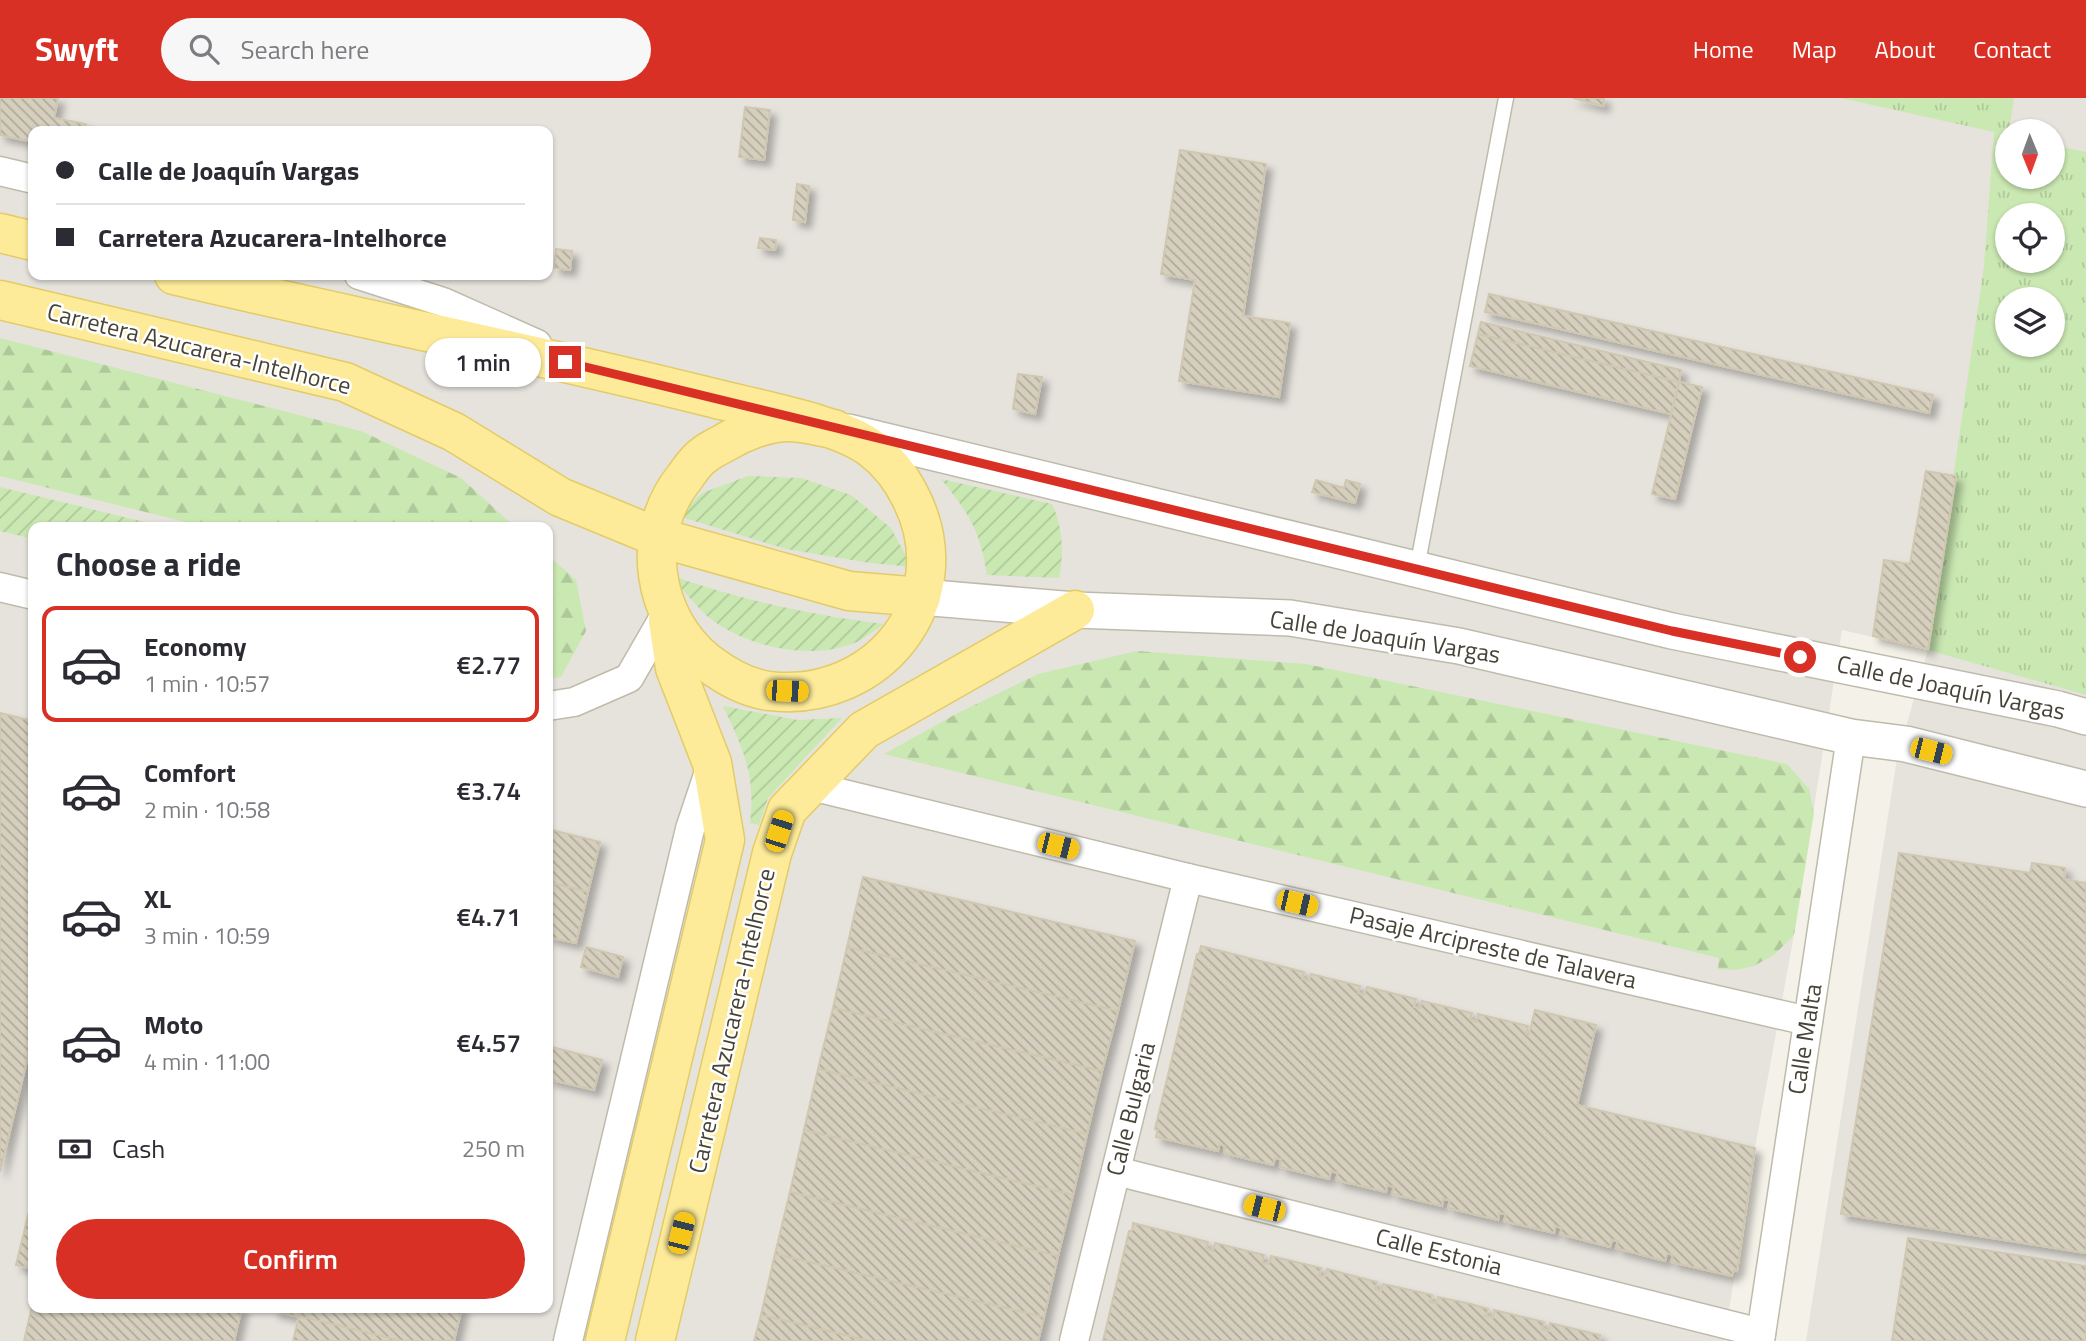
<!DOCTYPE html>
<html lang="en">
<head>
<meta charset="utf-8">
<style>
  :root { --surface:#fff; --page:#f7f7f7; --text:#2b2b33; --muted:#7c7c81; --line:#e1e1e2; --accent:#d93025 }
  body { margin:0; font-family:"Titillium Web",sans-serif; background:var(--page); color:var(--text); height:100vh; display:flex; flex-direction:column; font-size:26px; white-space:nowrap }
  * { box-sizing:border-box; margin:0 }
  p { font-size:23px; color:var(--muted) }
  .icon { flex:none; width:38px; height:38px; fill:none; stroke:currentColor; stroke-width:2; stroke-linecap:round; stroke-linejoin:round }
  .map { position:relative; flex:1; overflow:hidden }
  .sheet { position:absolute; left:28px; top:424px; width:525px; height:791px; display:flex; flex-direction:column; background:var(--surface); border-radius:14px; box-shadow:0 2px 5px #0004 }
  .sheet>* { flex:none }
  .hud { position:absolute; left:28px; top:28px; width:525px; height:154px; border-radius:14px; box-shadow:0 2px 5px #0004; display:grid; align-content:center; height:154px; padding:0 28px; background:var(--surface) }
  .needle { width:46px; rotate:179deg }
  .buttons { position:absolute; left:1995px; top:21px; display:grid; gap:14px }
  .buttons a { display:grid; place-items:center; width:70px; height:70px; border-radius:50%; background:var(--surface); box-shadow:0 2px 5px #0004; font-size:35px }
  .end { position:absolute; width:32px; height:32px; margin:-16px; border:9px solid #d93025; background:#fff; box-shadow:0 0 0 4px #fff }
  .from { border-radius:50% }
  .bubble { position:absolute; height:49px; border-radius:24px; background:var(--surface); box-shadow:0 2px 5px #0004; font-size:23px; font-weight:600; line-height:49px; text-align:center }
  .car { position:absolute; width:21px; height:42px; margin:-21px -10px; border-radius:9px; box-shadow:0 0 5px 2px #0007; background:linear-gradient(#f5c518 24%,#345 0 40%,#f5c518 0 76%,#345 0 86%,#f5c518 0) }
  .hud b { display:flex; align-items:center; gap:24px; height:66px; font-size:26px }
  .hud b+b { border-top:2px solid var(--line) }
  .hud i { width:18px; height:18px; background:var(--text) }
  ul { padding:0; list-style:none }
  li { display:flex; align-items:center; gap:21px; height:116px; margin:0 14px 10px; padding:0 14px; border:4px solid transparent; border-radius:14px }
  li div { flex:1 }
  li b { display:block; font-size:26px }
  li em { font-style:normal; font-weight:600 }
  li.active { border-color:var(--accent) }
  li>.icon { width:63px; height:63px; stroke-width:1.5 }
  h2 { padding:0 28px; font-size:32px; line-height:84px }
  .pay { display:flex; align-items:center; gap:18px; height:77px; padding:0 28px; font-size:26px }
  .pay p { margin-inline-start:auto }
  .cta { display:flex; gap:14px; margin-top:auto; padding:14px 28px }
  .cta a { flex:1; height:80px; border-radius:42px; background:var(--accent); color:#fff; font-size:28px; font-weight:600; line-height:80px; text-align:center }
  header { display:flex; align-items:center; gap:42px; box-sizing:border-box; height:98px; padding:0 35px; background:var(--accent); color:#fff }
  header strong { font-size:33px }
  nav { display:flex; gap:38px; margin-inline-start:auto; font-size:24px }
  .search { width:490px; height:63px; background:var(--page); display:flex; align-items:center; gap:18px; box-sizing:border-box; padding:0 24px; border-radius:38px; color:var(--muted); font-size:26px }
  .map>svg:first-child { display:block }
  .industrial { fill:#e6e3dd; fill-rule:evenodd }
  .grass { fill:url(#grass-tufts); fill-rule:evenodd }
  .forest { fill:url(#forest-firs) }
  .garden { fill:url(#garden-furrows) }
  .building { fill:url(#building-back-hatch); stroke:#d0c7b1; stroke-width:2; filter:url(#shadow) }
  .lines { fill:none; stroke-linecap:round; stroke-linejoin:round }
  .service-casing { stroke:#bfbbab; stroke-width:17 }
  .minor-casing { stroke:#bfbbab; stroke-width:31 }
  .tertiary-casing { stroke:#bfbbab; stroke-width:38 }
  .primary-casing { stroke:#e3cb68; stroke-width:41 }
  .service { stroke:#fff; stroke-width:14 }
  .minor { stroke:#fff; stroke-width:28 }
  .tertiary { stroke:#fff; stroke-width:35 }
  .primary { stroke:#fdeb99; stroke-width:38 }
  .route { stroke:#d93025; stroke-width:9 }
  .labels { text-anchor:middle; stroke-width:5; stroke-linejoin:round; paint-order:stroke }
  .street-label { font-size:24px; fill:#474337; stroke:#fff }
</style>
</head>
<body>
<header>
<strong>Swyft</strong>
<div class="search"><svg class="icon" aria-label="search" viewBox="0 0 24 24"><circle cx="10" cy="10" r="6"/><path d="M15 15l6 6"/></svg>Search here</div>
<nav><a>Home</a><a>Map</a><a>About</a><a>Contact</a></nav>
</header>
<div class="map">
<svg width="2086" height="1243" viewBox="0 0 2086 1243">
  <defs>
    <pattern id="grass-tufts" width="24" height="20" patternUnits="userSpaceOnUse" patternTransform="scale(1.75)"><rect width="24" height="20" fill="#cae8b2"/><path d="M3 7l-1-3M5 7V3M7 7l1-3M15 17l-1-3M17 17v-4M19 17l1-3" fill="none" stroke="#afc89a"/></pattern>
    <pattern id="forest-firs" width="22" height="20" patternUnits="userSpaceOnUse" patternTransform="scale(1.75)"><rect width="22" height="20" fill="#cae8b2"/><path d="M5 1l3.5 6h-7zM16 11l3.5 6h-7z" fill="#afc89a"/></pattern>
    <pattern id="garden-furrows" width="10" height="10" patternUnits="userSpaceOnUse" patternTransform="scale(1.75)"><rect width="10" height="10" fill="#cae8b2"/><path d="M-1 1l2-2M0 10L10 0M9 11l2-2" fill="none" stroke="#afc89a"/></pattern>
    <pattern id="building-back-hatch" width="6" height="6" patternUnits="userSpaceOnUse" patternTransform="scale(1.75)"><rect width="6" height="6" fill="#d6cfbe"/><path d="M-1 5l2 2M0 0l6 6M5-1l2 2" fill="none" stroke="#afaa9b"/></pattern>
    <filter id="shadow"><feDropShadow dx="6" dy="6" stdDeviation="3.5" flood-color="#0004"/></filter>
  </defs>
  <rect width="100%" height="100%" fill="#f4f2e8"/>
  <path class="industrial" d="M 0,0 L 2086,0 L 2086,1243 L 1806,1243 L 1897,660 L 1928,552 L 1842,532 L 1794,837 L 1755,1050 L 1724,1243 L 0,1243 ZM 33,33 L 548,33 L 548,177 L 33,177 ZM 2007,33 L 2053,33 L 2053,79 L 2007,79 ZM 2007,117 L 2053,117 L 2053,163 L 2007,163 ZM 2007,201 L 2053,201 L 2053,247 L 2007,247 ZM 33,429 L 548,429 L 548,1209 L 33,1209 Z"/>
  <path class="grass" d="M 1841,0 L 2014,0 L 2009,33 L 2007,33 L 2007,79 L 2053,79 L 2053,47 L 2086,54 L 2086,597 L 1928,552 L 1984,168 L 1994,34 ZM 2007,117 L 2053,117 L 2053,163 L 2007,163 ZM 2007,201 L 2053,201 L 2053,247 L 2007,247 Z"/>
  <g class="forest">
    <polygon points="0,240 361,333 461,380 515,429 206,429 0,378"/>
    <polygon points="548,457 576,482 586,533 561,579 548,581"/>
    <polygon points="1137,553 1306,566 1787,666 1809,691 1814,715 1794,837 1775,856 1754,868 1736,872 1718,871 1719,860 884,656 956,616 1038,576"/>
  </g>
  <g class="garden">
    <polygon points="748,378 801,380 851,397 891,430 912,469 870,465 786,451 678,418 702,395"/>
    <path d="M 941,381 L 1052,406 C 1063,428 1064,457 1059,480 L 987,477 C 980,432 969,416 941,381 Z"/>
    <polygon points="0,389 165,429 33,429 33,441 0,433"/>
    <path d="M 670,477 C 740,502 811,517 884,526 C 875,532 866,539 857,544 C 811,564 745,549 707,518 C 694,506 682,490 670,477 Z"/>
    <path d="M 723,608 L 798,622 L 842,620 L 768,700 L 759,727 L 750,725 C 756,676 743,651 723,608 Z"/>
  </g>
  <g class="building">
    <polygon points="0,0 58,0 54,20 86,26 85,33 33,33 33,44 0,37"/>
    <polygon points="1573,0 1604,0 1603,8"/>
    <polygon points="745,9 770,12 764,62 739,59"/>
    <polygon points="1180,52 1266,66 1243,218 1290,225 1279,299 1179,283 1195,182 1161,176"/>
    <polygon points="797,86 809,88 805,124 793,122"/>
    <polygon points="760,140 776,142 775,152 758,150"/>
    <polygon points="556,151 572,153 570,172 554,170"/>
    <polygon points="1489,196 1933,297 1929,315 1485,214"/>
    <polygon points="1481,224 1681,272 1679,284 1478,236"/>
    <polygon points="1478,236 1679,284 1671,316 1470,268"/>
    <polygon points="1018,276 1042,279 1035,316 1013,311"/>
    <polygon points="1679,284 1702,289 1675,401 1652,396"/>
    <polygon points="1926,373 1956,378 1928,551 1873,538 1884,462 1910,466"/>
    <polygon points="1316,382 1344,390 1346,382 1360,386 1355,405 1312,394"/>
    <polygon points="0,615 33,623 33,938 0,1074"/>
    <polygon points="548,731 600,744 588,794 548,784"/>
    <polygon points="1899,755 2030,775 2032,765 2065,770 2064,781 2086,785 2086,1155 1841,1116"/>
    <polygon points="863,779 1135,843 1118,913 847,849"/>
    <polygon points="548,784 588,794 576,845 548,839"/>
    <polygon points="1201,848 1304,874 1302,881 1309,883 1311,876 1360,888 1358,895 1364,897 1367,889 1416,901 1414,909 1420,910 1422,903 1472,915 1470,922 1477,924 1478,916 1528,928 1526,936 1529,936 1535,912 1596,927 1577,1007 1755,1050 1737,1173 1734,1172 1732,1178 1671,1164 1673,1157 1667,1155 1665,1163 1616,1150 1618,1143 1612,1142 1610,1149 1560,1136 1562,1130 1555,1128 1554,1135 1504,1123 1506,1116 1499,1115 1498,1122 1448,1110 1450,1102 1443,1101 1442,1108 1392,1096 1394,1089 1387,1087 1386,1094 1336,1082 1338,1075 1331,1073 1329,1081 1280,1069 1281,1061 1275,1060 1273,1067 1224,1055 1225,1048 1219,1046 1218,1053 1156,1039 1158,1032 1155,1031 1197,856 1199,856"/>
    <polygon points="586,849 623,859 618,879 581,869"/>
    <polygon points="847,849 1118,913 1102,973 833,910"/>
    <polygon points="833,910 1102,973 1087,1036 818,971"/>
    <polygon points="548,948 602,962 594,992 548,981"/>
    <polygon points="818,971 1087,1036 1073,1097 804,1032"/>
    <polygon points="804,1032 1073,1097 1058,1158 790,1094"/>
    <polygon points="790,1094 1058,1158 1044,1219 775,1156"/>
    <polygon points="33,1097 33,1171 16,1167"/>
    <polygon points="1133,1125 1208,1144 1206,1151 1213,1153 1215,1145 1264,1157 1262,1165 1269,1166 1271,1158 1321,1170 1319,1178 1325,1179 1327,1171 1377,1184 1375,1191 1381,1193 1383,1186 1419,1194 1432,1197 1430,1204 1437,1206 1438,1199 1471,1206 1488,1211 1486,1218 1493,1220 1494,1212 1544,1224 1542,1231 1549,1233 1550,1225 1600,1237 1599,1243 1103,1243 1129,1133 1132,1133"/>
    <polygon points="1908,1140 2086,1168 2086,1243 1892,1243"/>
    <polygon points="775,1156 1044,1219 1038,1243 870,1243 761,1217"/>
    <polygon points="33,1204 33,1209 242,1209 234,1243 24,1243"/>
    <polygon points="274,1209 462,1209 454,1243 402,1243 273,1213"/>
    <polygon points="761,1217 870,1243 754,1243"/>
    <polygon points="299,1218 402,1243 293,1243"/>
  </g>
  <g class="lines">
    <defs>
      <polyline id="service" points="1417,470 1506,0"/>
      <g id="minor">
        <polyline points="0,73 33,81"/>
        <polyline points="359,177 443,204 537,246"/>
        <polyline points="0,489 33,497"/>
        <polyline points="548,608 574,604 629,580 667,514"/>
        <polyline points="811,688 1188,780 1808,923"/>
        <polyline points="1116,1073 1761,1235"/>
        <polyline points="568,1243 690,731 711,668"/>
        <polyline points="1074,1243 1188,780"/>
        <polyline points="1760,1243 1851,639"/>
      </g>
      <g id="tertiary">
        <polyline points="848,334 1672,533 2058,611 2086,619"/>
        <polyline points="921,499 1075,512 1290,520 1459,548 1851,639 1906,646 2086,691"/>
      </g>
      <g id="primary">
        <polyline points="0,135 33,143"/>
        <path d="M 174,177 C 351,219 529,254 705,298 C 750,310 837,324 872,351 C 889,364 901,380 910,398 C 963,500 878,606 769,593 C 746,590 724,577 707,564 C 652,520 639,436 684,380 C 690,372 696,362 704,357 C 710,352 717,349 724,345 C 742,334 767,324 789,324 C 804,324 820,329 834,331"/>
        <polyline points="0,202 345,284 454,334 560,399 657,439 849,493 921,499"/>
        <polyline points="605,1243 725,742 712,665 675,570 668,523"/>
        <polyline points="655,1243 772,755 787,712 864,632 1075,512"/>
      </g>
    </defs>
    <use href="#service" class="service-casing"/>
    <use href="#minor" class="minor-casing"/>
    <use href="#tertiary" class="tertiary-casing"/>
    <use href="#primary" class="primary-casing"/>
    <use href="#service" class="service"/>
    <use href="#minor" class="minor"/>
    <use href="#tertiary" class="tertiary"/>
    <use href="#primary" class="primary"/>
  </g>
  <g class="lines">
    <polyline class="route" points="565,264 1672,533 1800,559"/>
  </g>
  <g class="labels">
    <g class="street-label">
      <text transform="translate(199 251) rotate(14)" y="8">Carretera Azucarera-Intelhorce</text>
      <text transform="translate(1385 539) rotate(9)" y="8">Calle de Joaquín Vargas</text>
      <text transform="translate(1951 590) rotate(12)" y="8">Calle de Joaquín Vargas</text>
      <text transform="translate(1493 850) rotate(13)" y="8">Pasaje Arcipreste de Talavera</text>
      <text transform="translate(732 923) rotate(-77)" y="8">Carretera Azucarera-Intelhorce</text>
      <text transform="translate(1805 941) rotate(-81)" y="8">Calle Malta</text>
      <text transform="translate(1131 1011) rotate(-76)" y="8">Calle Bulgaria</text>
      <text transform="translate(1439 1154) rotate(14)" y="8">Calle Estonia</text>
    </g>
  </g>
</svg>
<div class="buttons">
<a><svg class="needle" viewBox="-14 -14 28 28"><path d="M0-13l5 13h-10z" fill="#e53935"/><path d="M0 13l5-13h-10z" fill="#7c7c81"/></svg></a>
<a><svg class="icon" aria-label="locate" viewBox="0 0 24 24"><circle cx="12" cy="12" r="6"/><path d="M12 2v4M12 18v4M2 12h4M18 12h4"/></svg></a>
<a><svg class="icon" aria-label="layers" viewBox="0 0 24 24"><path d="M12 4l9 5-9 5-9-5zM3 14l9 5 9-5"/></svg></a>
</div>
<i class="end from" style="left:1800px;top:559px"></i>
<i class="end" style="left:565px;top:264px"></i>
<div class="bubble" style="left:425px;top:240px;width:116px">1 min</div>
<i class="car" style="left:787px;top:593px;rotate:92deg"></i>
<i class="car" style="left:1931px;top:653px;rotate:104deg"></i>
<i class="car" style="left:779px;top:733px;rotate:18deg"></i>
<i class="car" style="left:1058px;top:748px;rotate:104deg"></i>
<i class="car" style="left:1297px;top:805px;rotate:103deg"></i>
<i class="car" style="left:1264px;top:1110px;rotate:284deg"></i>
<i class="car" style="left:681px;top:1135px;rotate:14deg"></i>
<div class="hud">
<b><i class="from"></i>Calle de Joaquín Vargas</b>
<b><i></i>Carretera Azucarera-Intelhorce</b>
</div>
<section class="sheet">
<h2>Choose a ride</h2>
<ul>
<li class="active"><svg class="icon" aria-label="car" viewBox="0 0 24 24"><path d="M5 17H2v-5l4-1 3-4h7l3 4 3 1v5h-3M9 17h6M6 11h13"/><circle cx="7" cy="17" r="2"/><circle cx="17" cy="17" r="2"/></svg><div><b>Economy</b><p>1 min · 10:57</p></div><em>€2.77</em></li>
<li><svg class="icon" aria-label="car" viewBox="0 0 24 24"><path d="M5 17H2v-5l4-1 3-4h7l3 4 3 1v5h-3M9 17h6M6 11h13"/><circle cx="7" cy="17" r="2"/><circle cx="17" cy="17" r="2"/></svg><div><b>Comfort</b><p>2 min · 10:58</p></div><em>€3.74</em></li>
<li><svg class="icon" aria-label="car" viewBox="0 0 24 24"><path d="M5 17H2v-5l4-1 3-4h7l3 4 3 1v5h-3M9 17h6M6 11h13"/><circle cx="7" cy="17" r="2"/><circle cx="17" cy="17" r="2"/></svg><div><b>XL</b><p>3 min · 10:59</p></div><em>€4.71</em></li>
<li><svg class="icon" aria-label="car" viewBox="0 0 24 24"><path d="M5 17H2v-5l4-1 3-4h7l3 4 3 1v5h-3M9 17h6M6 11h13"/><circle cx="7" cy="17" r="2"/><circle cx="17" cy="17" r="2"/></svg><div><b>Moto</b><p>4 min · 11:00</p></div><em>€4.57</em></li>
</ul>
<div class="pay"><svg class="icon" aria-label="cash" viewBox="0 0 24 24"><path d="M3 7h18v10H3z"/><circle cx="12" cy="12" r="2"/></svg>Cash<p>250 m</p></div>
<div class="cta"><a>Confirm</a></div>
</section>
</div>
</body>
</html>
